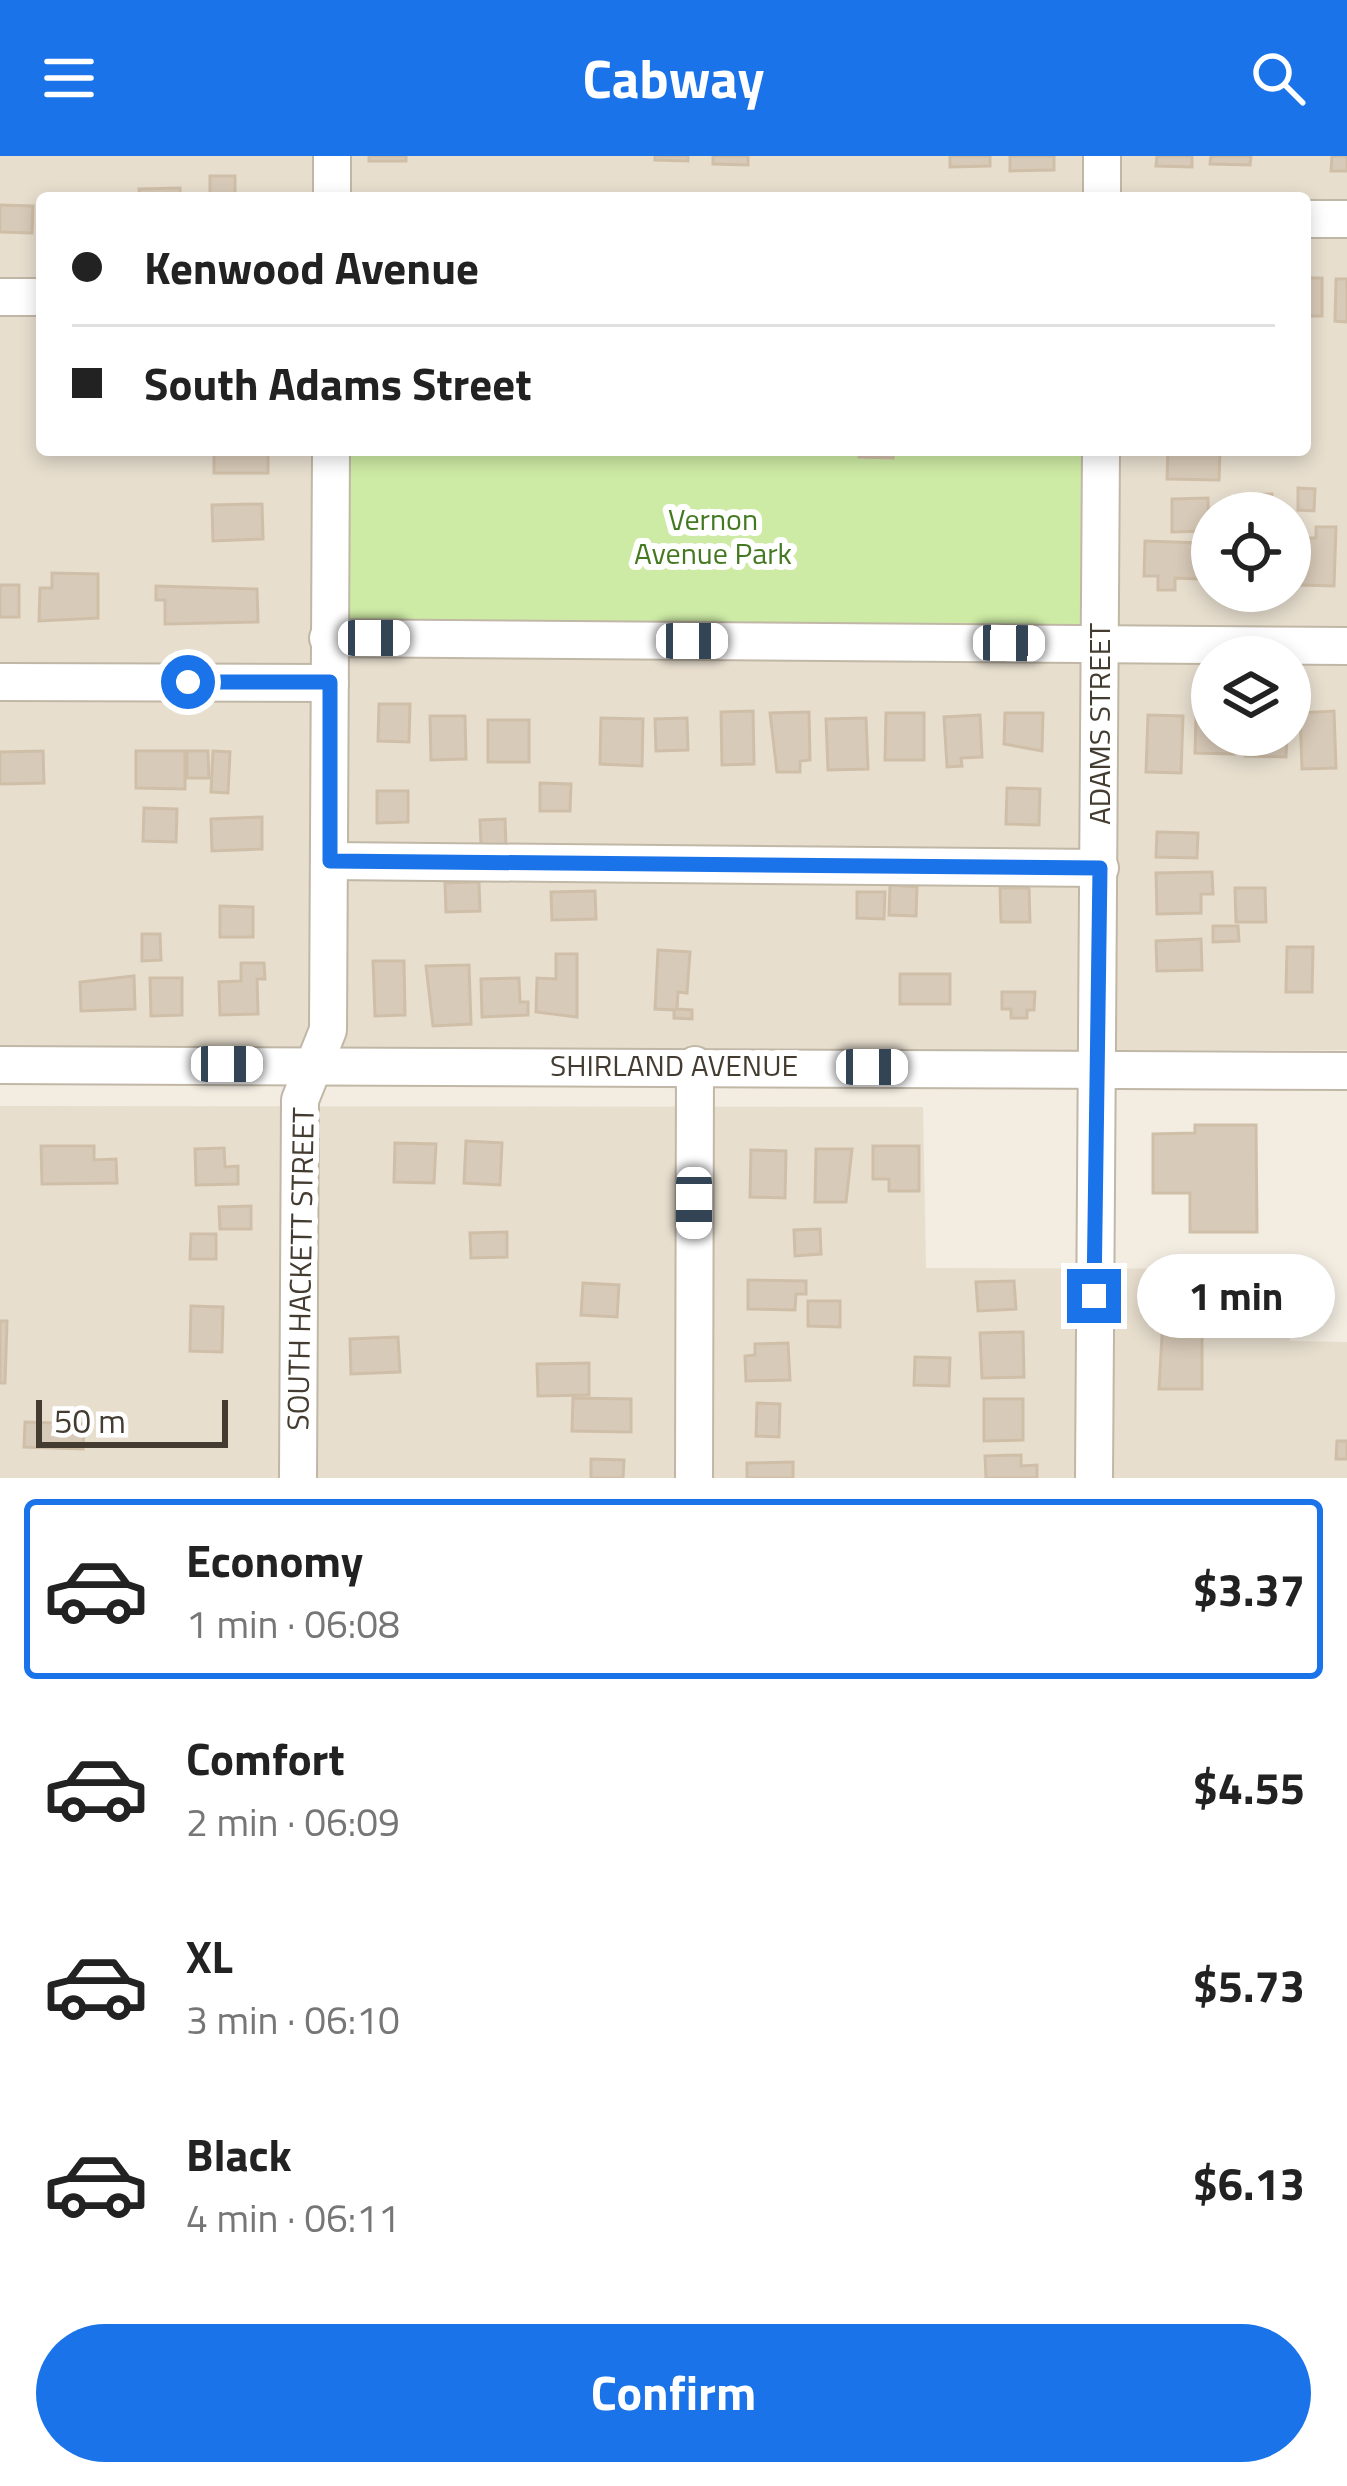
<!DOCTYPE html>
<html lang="en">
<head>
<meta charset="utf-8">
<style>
  :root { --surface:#fff; --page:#f2f2f2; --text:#222; --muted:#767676; --line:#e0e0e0; --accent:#1a73e8 }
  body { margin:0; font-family:"Titillium Web",sans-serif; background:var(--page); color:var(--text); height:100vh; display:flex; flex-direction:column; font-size:45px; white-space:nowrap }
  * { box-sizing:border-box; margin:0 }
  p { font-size:39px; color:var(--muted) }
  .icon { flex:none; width:66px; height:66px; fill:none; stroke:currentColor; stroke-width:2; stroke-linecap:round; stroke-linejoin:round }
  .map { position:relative; height:1322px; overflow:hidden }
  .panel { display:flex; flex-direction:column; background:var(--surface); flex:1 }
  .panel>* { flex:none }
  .top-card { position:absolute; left:36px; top:36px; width:1275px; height:264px; border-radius:12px; box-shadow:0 6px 18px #0003; display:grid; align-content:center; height:264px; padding:0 36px; background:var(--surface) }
  .buttons { position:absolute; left:1191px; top:336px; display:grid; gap:24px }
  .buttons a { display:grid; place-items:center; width:120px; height:120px; border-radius:50%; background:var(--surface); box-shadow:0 6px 18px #0003; font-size:60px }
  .scale { position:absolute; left:36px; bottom:30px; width:192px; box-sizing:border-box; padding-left:12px; border:6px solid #443c31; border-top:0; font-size:33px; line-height:42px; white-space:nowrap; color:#443c31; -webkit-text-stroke:9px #fff; paint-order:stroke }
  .end { position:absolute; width:54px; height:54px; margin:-27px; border:15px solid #1a73e8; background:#fff; box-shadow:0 0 0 6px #fff }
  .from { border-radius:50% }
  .bubble { position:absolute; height:84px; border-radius:42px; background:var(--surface); box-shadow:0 6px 18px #0003; font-size:39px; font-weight:700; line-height:84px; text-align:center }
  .car { position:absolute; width:36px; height:72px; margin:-36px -18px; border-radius:15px; box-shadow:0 0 9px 3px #0007; background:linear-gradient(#fff 24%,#345 0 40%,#fff 0 76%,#345 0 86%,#fff 0) }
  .top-card b { display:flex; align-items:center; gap:42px; height:114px; font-size:45px }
  .top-card b+b { border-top:3px solid var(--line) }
  .top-card i { width:30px; height:30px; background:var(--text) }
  ul { padding:21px 0 0; list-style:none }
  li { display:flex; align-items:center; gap:36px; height:180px; margin:0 24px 18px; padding:0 12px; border:6px solid transparent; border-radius:12px }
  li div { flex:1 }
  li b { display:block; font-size:45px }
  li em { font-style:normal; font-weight:700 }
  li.selected { border-color:var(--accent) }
  li>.icon { width:108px; height:108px; stroke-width:1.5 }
  .cta { display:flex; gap:24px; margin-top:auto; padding:24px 36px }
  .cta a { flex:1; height:138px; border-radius:72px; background:var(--accent); color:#fff; font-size:48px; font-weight:700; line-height:138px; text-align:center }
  header { display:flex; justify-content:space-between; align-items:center; height:156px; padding:0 36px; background:var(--accent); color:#fff; font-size:54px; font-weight:700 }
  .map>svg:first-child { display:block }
  .residential { fill:#e7dece; fill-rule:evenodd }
  .green { fill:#ceeba5 }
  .building { fill:#d8cab8; stroke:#d0bfa8; stroke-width:3 }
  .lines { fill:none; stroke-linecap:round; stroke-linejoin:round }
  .minor-casing { stroke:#c1b7a6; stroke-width:40 }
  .minor { stroke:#fff; stroke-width:36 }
  .route { stroke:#1a73e8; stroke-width:15 }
  .labels { text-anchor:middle; stroke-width:12; stroke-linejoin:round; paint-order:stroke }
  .park-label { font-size:30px; fill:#457921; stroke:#fff }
  .street-label { font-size:30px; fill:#443c31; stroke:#fff }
</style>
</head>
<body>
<header><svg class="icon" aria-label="menu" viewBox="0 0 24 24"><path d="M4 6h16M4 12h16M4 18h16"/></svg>Cabway<svg class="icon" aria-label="search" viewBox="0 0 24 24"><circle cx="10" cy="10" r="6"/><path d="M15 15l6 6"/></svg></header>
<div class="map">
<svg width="1347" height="1322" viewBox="0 0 1347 1322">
  <rect width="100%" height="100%" fill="#f2ece1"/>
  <g class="residential">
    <path d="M 0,0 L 1347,0 L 1347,894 L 0,896 ZM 42,42 L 1305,42 L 1305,294 L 42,294 ZM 1212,357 L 1290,357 L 1290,435 L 1212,435 ZM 1212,501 L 1290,501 L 1290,579 L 1212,579 Z"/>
    <polygon points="0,950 923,951 926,1112 1289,1113 1290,1185 1347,1186 1347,1322 0,1322"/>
  </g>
  <polygon class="green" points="347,294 1081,294 1080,468 345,465"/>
  <g class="building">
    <rect x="369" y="0" width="37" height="5"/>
    <polygon points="655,0 688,0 688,5 655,4"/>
    <polygon points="713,0 748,0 748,9 713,8"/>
    <polygon points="950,0 990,0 990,10 950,11"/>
    <polygon points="1010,0 1054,0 1054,14 1010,15"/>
    <polygon points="1157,0 1192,0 1192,11 1156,10"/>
    <polygon points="1211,0 1251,0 1250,9 1210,8"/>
    <polygon points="1332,0 1347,0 1347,15 1331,15"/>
    <polygon points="210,20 235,20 235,41 276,42 218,42 210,39"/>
    <polygon points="180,32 180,42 140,42 139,33"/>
    <polygon points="0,49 33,50 32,77 0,76"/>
    <rect x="1305" y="122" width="17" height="38"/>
    <polygon points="1336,123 1347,123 1347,166 1335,165"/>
    <rect x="214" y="294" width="54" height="23"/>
    <polygon points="859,294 893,294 893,302 859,301"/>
    <polygon points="1168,294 1220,294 1219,324 1167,323"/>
    <polygon points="1298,332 1315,333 1314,355 1298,354"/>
    <polygon points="1272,338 1272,357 1247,357 1246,339"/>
    <polygon points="1208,342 1209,375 1172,376 1172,343"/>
    <polygon points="262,348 263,383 213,385 212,349"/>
    <polygon points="1316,371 1336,371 1334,430 1301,429 1303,382 1316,382"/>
    <polygon points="1145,385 1199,387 1198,423 1175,422 1175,434 1158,434 1158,420 1144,420"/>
    <polygon points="52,417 98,418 98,462 39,465 40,432 52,432"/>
    <rect x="0" y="429" width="19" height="32"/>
    <polygon points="156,430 257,433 258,466 165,468 165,444 156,444"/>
    <polygon points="379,548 410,548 409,586 378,585"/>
    <polygon points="753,555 754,608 722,609 721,556"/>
    <polygon points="1334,555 1336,612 1302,613 1300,557"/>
    <polygon points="809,556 810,604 800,605 800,616 777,616 770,557"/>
    <polygon points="886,557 924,557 924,604 885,604"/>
    <polygon points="1005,557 1043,557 1042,595 1004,588"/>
    <polygon points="980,559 982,601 961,602 962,610 947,611 944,561"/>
    <polygon points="1148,559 1183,560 1181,617 1146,616"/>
    <polygon points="430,560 465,560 466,603 431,604"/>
    <polygon points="1196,561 1212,562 1212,579 1235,579 1234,598 1195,597"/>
    <polygon points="601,562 643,563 642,610 600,608"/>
    <polygon points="687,562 688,594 656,595 655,563"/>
    <polygon points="866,562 868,613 828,614 826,563"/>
    <rect x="488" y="564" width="41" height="42"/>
    <polygon points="1245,579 1287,579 1286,601 1245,600"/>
    <polygon points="43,595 44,627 0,628 0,596"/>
    <polygon points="136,595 185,595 185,633 136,632"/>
    <polygon points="187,595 208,595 209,622 187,622"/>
    <polygon points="213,595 230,596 228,637 211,636"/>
    <polygon points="540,627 571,628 570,655 540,655"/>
    <polygon points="1007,632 1040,633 1039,669 1006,668"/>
    <polygon points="377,635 408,635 408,666 377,667"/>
    <polygon points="144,652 177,653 176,686 143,685"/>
    <polygon points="262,661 262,693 212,695 211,663"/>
    <polygon points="505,663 506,690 481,690 480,664"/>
    <polygon points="1157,676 1198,677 1197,702 1156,701"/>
    <polygon points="1212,716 1213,738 1201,738 1201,757 1157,758 1156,717"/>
    <polygon points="479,726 480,755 446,756 445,727"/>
    <polygon points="890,729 917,731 916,760 889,759"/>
    <polygon points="1000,732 1029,732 1030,766 1001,766"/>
    <polygon points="1235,732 1265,732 1266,766 1236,766"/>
    <polygon points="595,735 596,763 552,764 551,736"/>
    <polygon points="857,736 885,736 884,763 857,762"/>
    <polygon points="220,750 253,751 253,781 220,781"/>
    <polygon points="1213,770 1238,770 1239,785 1213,786"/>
    <polygon points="142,778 160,778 161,804 142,805"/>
    <polygon points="1201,783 1202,814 1157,815 1156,785"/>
    <polygon points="1287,791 1313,791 1312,836 1286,836"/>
    <polygon points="658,794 690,796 687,837 678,836 677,853 692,854 692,863 674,862 674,854 655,853"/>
    <polygon points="556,798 577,798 577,861 536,856 537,822 556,823"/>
    <polygon points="373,805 404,805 405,859 375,860"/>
    <polygon points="241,807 264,807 265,823 257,823 258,858 220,859 219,826 241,825"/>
    <polygon points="469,809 471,868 433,870 426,810"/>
    <rect x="900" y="818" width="50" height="30"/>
    <polygon points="134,820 135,853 81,855 80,826"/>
    <polygon points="150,822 182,822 182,859 151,860"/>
    <polygon points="519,822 520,846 528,846 528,859 482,861 481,823"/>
    <polygon points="1002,836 1035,836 1034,854 1027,854 1027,862 1011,862 1011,853 1002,853"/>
    <polygon points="1195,969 1256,969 1257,1076 1190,1076 1190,1037 1153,1037 1153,978 1195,977"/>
    <polygon points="466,985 502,987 500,1029 464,1027"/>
    <polygon points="395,987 436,988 434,1027 394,1026"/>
    <polygon points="41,990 94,990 94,1004 116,1003 117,1027 42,1028"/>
    <polygon points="873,990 919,990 919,1035 889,1035 889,1023 873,1023"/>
    <polygon points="224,992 225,1011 238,1010 238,1028 196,1029 195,993"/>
    <polygon points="816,993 852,993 846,1046 815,1046"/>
    <polygon points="751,994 786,995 785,1042 750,1041"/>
    <polygon points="251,1050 251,1073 220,1073 219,1051"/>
    <polygon points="820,1073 821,1098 795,1100 794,1074"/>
    <polygon points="507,1076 507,1101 471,1102 470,1077"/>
    <polygon points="191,1078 216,1078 216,1103 190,1103"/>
    <polygon points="748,1124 806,1125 806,1138 796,1138 795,1154 748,1153"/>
    <polygon points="1014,1125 1016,1153 978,1155 976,1126"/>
    <polygon points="583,1127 619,1129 617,1161 581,1159"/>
    <polygon points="1165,1127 1202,1127 1202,1233 1159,1233"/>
    <polygon points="808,1145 840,1145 840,1171 808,1170"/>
    <polygon points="191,1150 223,1151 222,1196 190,1195"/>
    <polygon points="0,1165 7,1165 5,1227 0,1227"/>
    <polygon points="1023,1176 1024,1221 982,1222 980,1177"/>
    <polygon points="398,1181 400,1216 351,1218 350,1183"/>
    <polygon points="788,1187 790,1224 746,1225 745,1200 755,1199 755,1188"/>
    <polygon points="915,1201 950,1202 949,1230 914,1229"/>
    <polygon points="589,1207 589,1239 538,1240 537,1208"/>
    <polygon points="573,1242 631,1243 631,1276 572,1275"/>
    <polygon points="984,1243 1023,1243 1023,1284 984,1285"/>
    <polygon points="757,1247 780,1248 779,1281 756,1280"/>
    <polygon points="25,1266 84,1268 83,1293 24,1291"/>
    <polygon points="1337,1285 1347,1285 1347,1303 1336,1303"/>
    <polygon points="1021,1299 1021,1310 1037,1309 1037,1322 986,1322 985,1300"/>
    <polygon points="591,1303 624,1304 623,1322 591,1322"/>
    <polygon points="793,1306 793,1322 747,1322 747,1307"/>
  </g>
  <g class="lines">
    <defs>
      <g id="minor">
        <polyline points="332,0 332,42"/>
        <polyline points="1102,42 1102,0"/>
        <polyline points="1305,63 1347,63"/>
        <polyline points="0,141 42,141"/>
        <polyline points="328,482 1347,490"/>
        <polyline points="0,526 330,527"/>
        <polyline points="330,705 1100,712"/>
        <polyline points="0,909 1347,915"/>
        <polyline points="298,1322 300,944 328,874 331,294"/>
        <polyline points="694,1322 695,909"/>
        <polyline points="1094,1322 1101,294"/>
      </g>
    </defs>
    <use href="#minor" class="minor-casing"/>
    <use href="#minor" class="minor"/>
  </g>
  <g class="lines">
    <polyline class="route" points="188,526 330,526 330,705 1100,712 1094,1140"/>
  </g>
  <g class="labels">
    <g class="park-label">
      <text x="713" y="374">Vernon<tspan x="713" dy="34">Avenue Park</tspan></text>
    </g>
    <g class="street-label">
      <text transform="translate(1100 568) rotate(-90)" y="10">ADAMS STREET</text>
      <text x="674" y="920">SHIRLAND AVENUE</text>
      <text transform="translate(301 1113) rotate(-89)" y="10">SOUTH HACKETT STREET</text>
    </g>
  </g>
</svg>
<div class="buttons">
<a><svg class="icon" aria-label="locate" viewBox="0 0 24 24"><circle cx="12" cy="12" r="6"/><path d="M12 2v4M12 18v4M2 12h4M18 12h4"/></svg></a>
<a><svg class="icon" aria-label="layers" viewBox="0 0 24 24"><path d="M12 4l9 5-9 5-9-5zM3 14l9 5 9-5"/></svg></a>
</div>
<div class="scale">50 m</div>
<i class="end from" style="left:188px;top:526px"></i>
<i class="end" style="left:1094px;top:1140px"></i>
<div class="bubble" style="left:1137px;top:1098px;width:198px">1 min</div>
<i class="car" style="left:374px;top:482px;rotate:90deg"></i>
<i class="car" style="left:692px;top:485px;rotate:90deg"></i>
<i class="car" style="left:1009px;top:487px;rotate:91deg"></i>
<i class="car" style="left:227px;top:908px;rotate:90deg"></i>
<i class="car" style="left:872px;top:911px;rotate:90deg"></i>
<i class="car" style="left:694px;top:1047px;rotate:180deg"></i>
<div class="top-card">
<b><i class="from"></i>Kenwood Avenue</b>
<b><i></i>South Adams Street</b>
</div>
</div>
<section class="panel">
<ul>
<li class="selected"><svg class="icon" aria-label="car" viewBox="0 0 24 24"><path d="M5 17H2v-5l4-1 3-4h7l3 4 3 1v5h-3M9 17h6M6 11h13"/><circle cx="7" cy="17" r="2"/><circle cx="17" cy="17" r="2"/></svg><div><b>Economy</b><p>1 min · 06:08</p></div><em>$3.37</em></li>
<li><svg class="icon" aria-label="car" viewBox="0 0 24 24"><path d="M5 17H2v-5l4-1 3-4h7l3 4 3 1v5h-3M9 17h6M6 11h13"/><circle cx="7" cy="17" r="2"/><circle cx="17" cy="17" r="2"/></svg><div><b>Comfort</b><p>2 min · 06:09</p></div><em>$4.55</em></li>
<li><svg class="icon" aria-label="car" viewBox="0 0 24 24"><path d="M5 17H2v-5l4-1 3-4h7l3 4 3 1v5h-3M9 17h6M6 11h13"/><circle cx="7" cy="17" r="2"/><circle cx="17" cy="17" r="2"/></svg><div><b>XL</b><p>3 min · 06:10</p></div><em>$5.73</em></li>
<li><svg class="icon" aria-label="car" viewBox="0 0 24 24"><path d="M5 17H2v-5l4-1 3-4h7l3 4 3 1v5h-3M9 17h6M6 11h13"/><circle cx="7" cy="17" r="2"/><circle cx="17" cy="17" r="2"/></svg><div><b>Black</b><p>4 min · 06:11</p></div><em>$6.13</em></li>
</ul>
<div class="cta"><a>Confirm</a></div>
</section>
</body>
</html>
